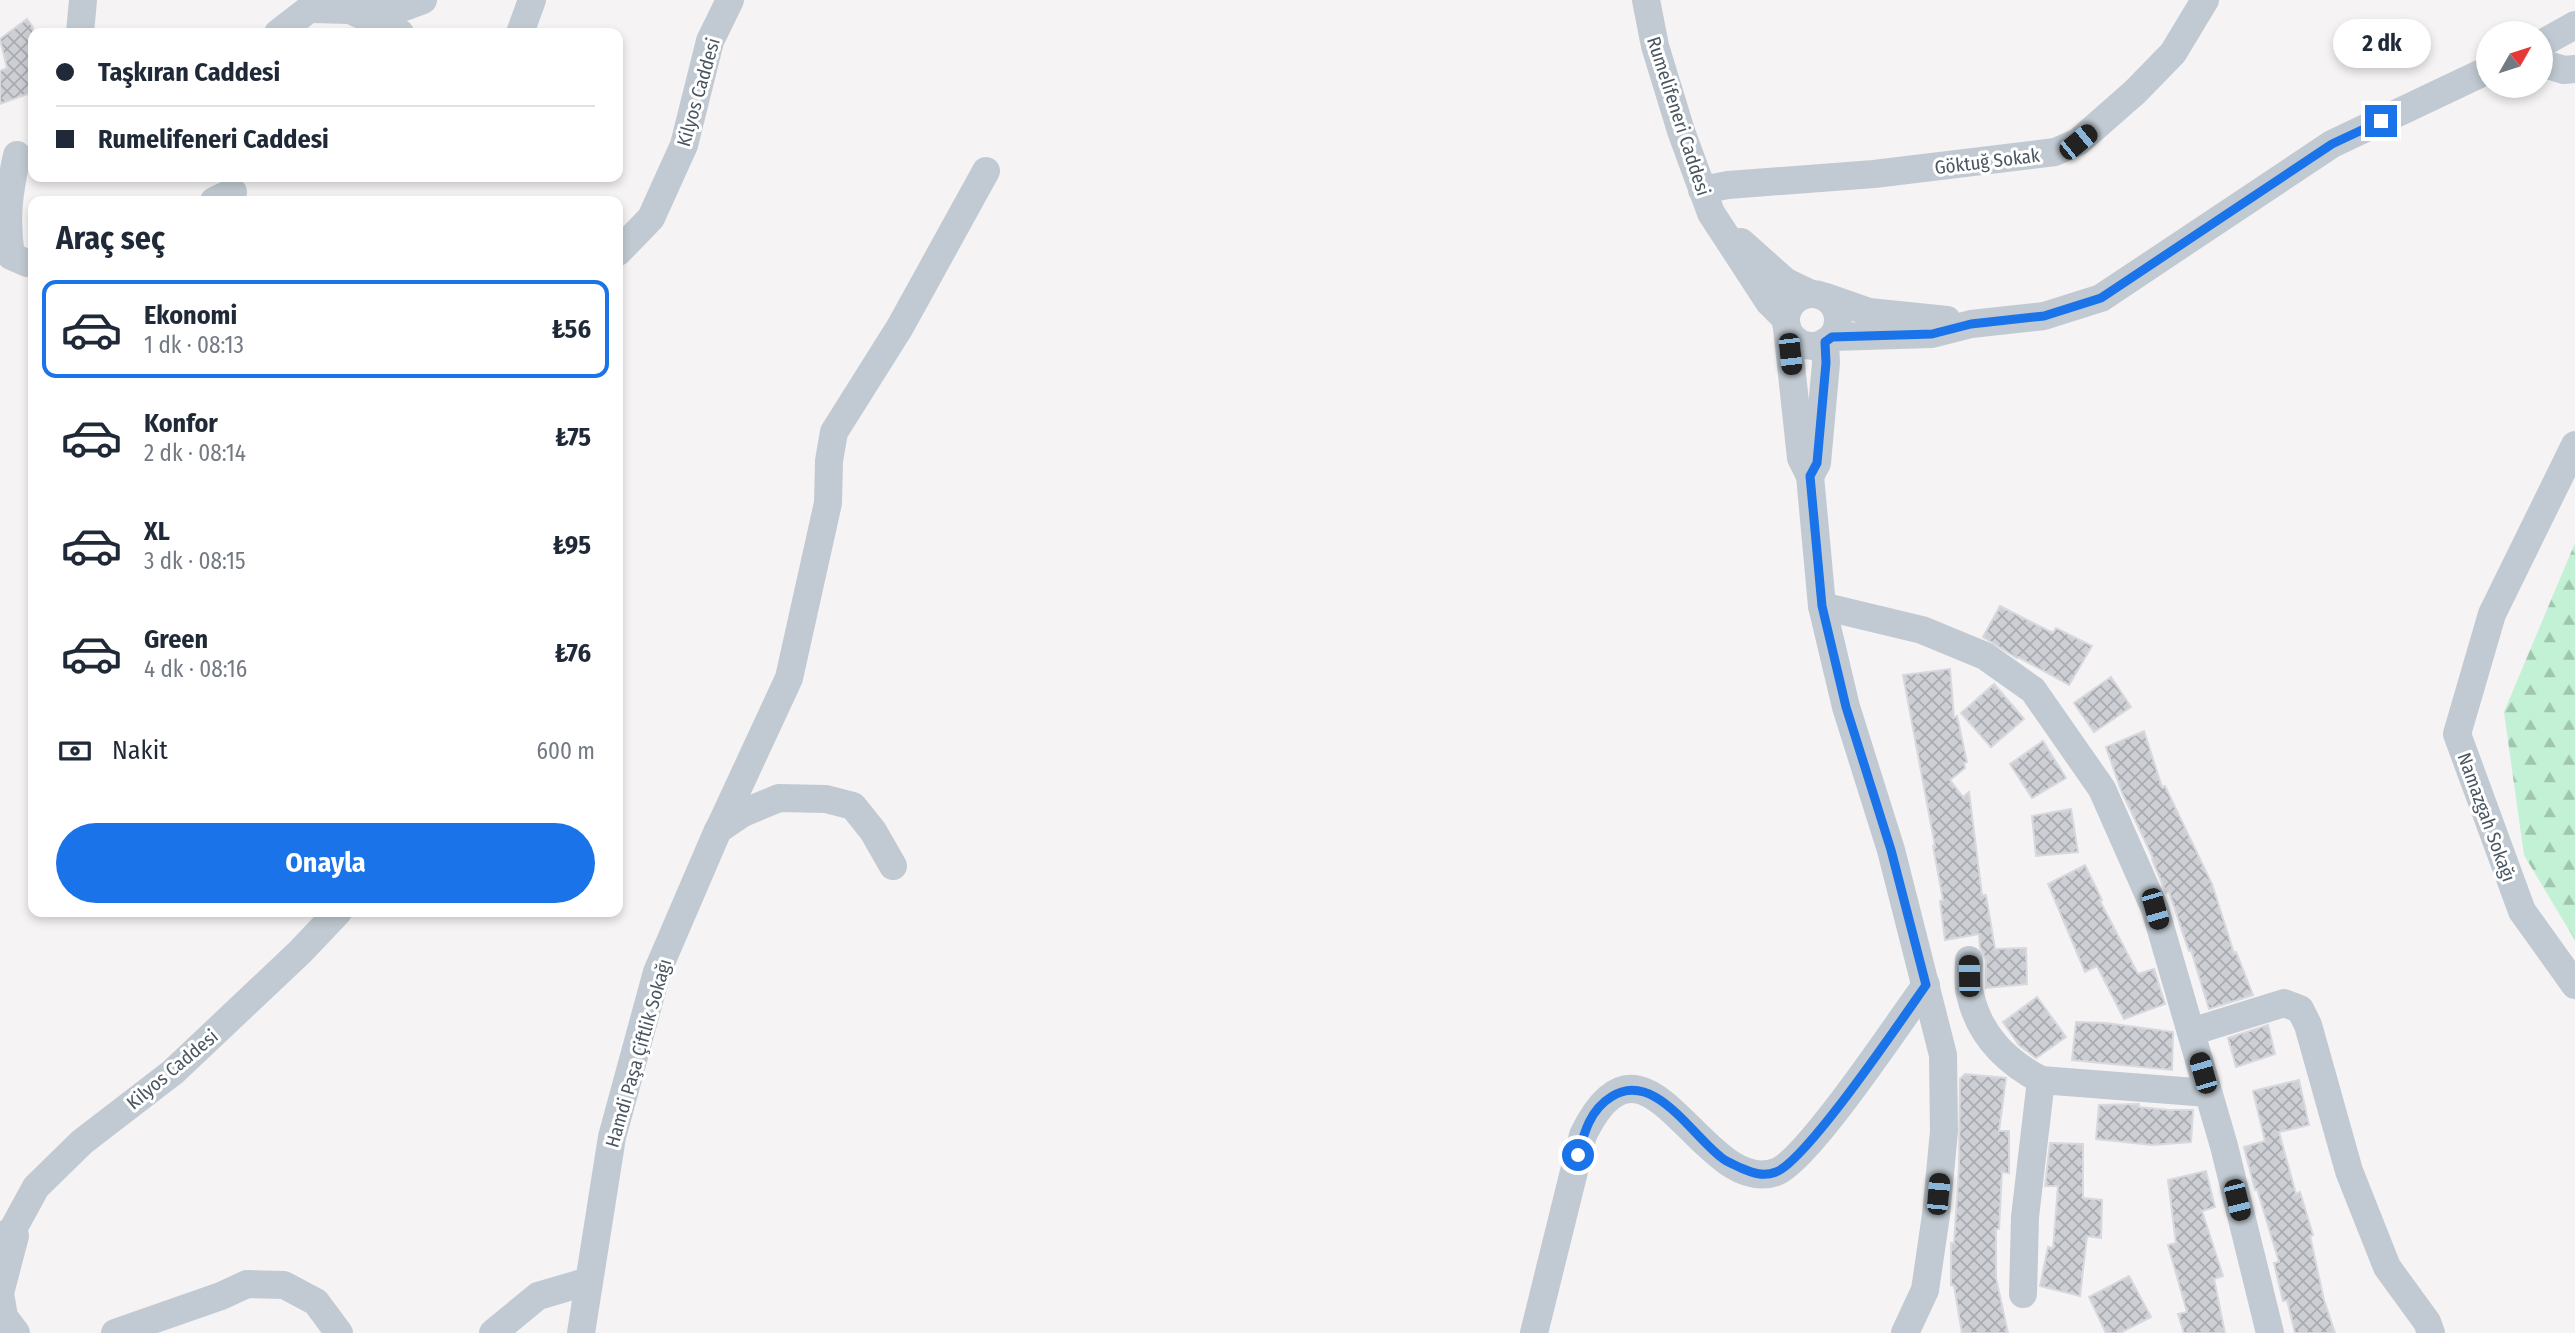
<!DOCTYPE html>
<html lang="tr">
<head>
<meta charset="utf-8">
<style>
  :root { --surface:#fff; --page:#f6f6f7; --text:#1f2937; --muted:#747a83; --line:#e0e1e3; --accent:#1a73e8 }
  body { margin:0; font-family:"Fira Sans Condensed",sans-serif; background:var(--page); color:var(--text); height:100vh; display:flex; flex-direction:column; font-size:26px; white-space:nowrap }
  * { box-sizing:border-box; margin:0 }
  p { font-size:23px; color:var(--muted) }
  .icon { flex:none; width:38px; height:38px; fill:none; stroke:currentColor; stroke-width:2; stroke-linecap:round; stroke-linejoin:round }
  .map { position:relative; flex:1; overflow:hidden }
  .details { position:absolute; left:28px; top:196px; width:595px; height:721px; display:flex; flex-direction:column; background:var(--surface); border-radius:14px; box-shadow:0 4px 10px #0003 }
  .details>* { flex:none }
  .guide { position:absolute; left:28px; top:28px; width:595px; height:154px; border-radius:14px; box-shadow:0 4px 10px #0003; display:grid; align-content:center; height:154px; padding:0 28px; background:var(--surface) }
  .needle { width:46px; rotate:51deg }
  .buttons { position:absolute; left:2476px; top:21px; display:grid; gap:14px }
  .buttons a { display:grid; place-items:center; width:77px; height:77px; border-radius:50%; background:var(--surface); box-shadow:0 4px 10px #0003; font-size:35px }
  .end { position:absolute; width:32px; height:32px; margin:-16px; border:9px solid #1a73e8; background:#fff; box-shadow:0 0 0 4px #fff }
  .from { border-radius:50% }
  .bubble { position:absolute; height:49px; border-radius:24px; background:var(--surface); box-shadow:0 4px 10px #0003; font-size:23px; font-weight:700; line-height:49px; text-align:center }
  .car { position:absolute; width:21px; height:42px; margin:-21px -10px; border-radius:9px; box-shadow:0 0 5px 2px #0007; background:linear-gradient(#222 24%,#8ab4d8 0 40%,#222 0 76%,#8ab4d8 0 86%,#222 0) }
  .guide b { display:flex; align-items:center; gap:24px; height:66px; font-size:26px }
  .guide b+b { border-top:2px solid var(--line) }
  .guide i { width:18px; height:18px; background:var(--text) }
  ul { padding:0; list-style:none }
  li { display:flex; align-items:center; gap:21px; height:98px; margin:0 14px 10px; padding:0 14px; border:4px solid transparent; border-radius:14px }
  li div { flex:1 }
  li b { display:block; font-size:26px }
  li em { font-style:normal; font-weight:700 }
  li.on { border-color:var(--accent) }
  li>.icon { width:63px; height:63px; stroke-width:1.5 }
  h2 { padding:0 28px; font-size:32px; line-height:84px }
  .pay { display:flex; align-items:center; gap:18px; height:77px; padding:0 28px; font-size:26px }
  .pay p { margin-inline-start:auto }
  .button { display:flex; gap:14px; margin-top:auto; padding:14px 28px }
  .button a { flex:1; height:80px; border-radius:42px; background:var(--accent); color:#fff; font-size:28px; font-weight:700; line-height:80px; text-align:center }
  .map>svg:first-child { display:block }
  .forest { fill:url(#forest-firs) }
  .building { fill:url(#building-cross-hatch); stroke:#d7d9de; stroke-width:2 }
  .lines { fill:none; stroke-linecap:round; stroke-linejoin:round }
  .minor { stroke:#c1cad2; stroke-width:28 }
  .route { stroke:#1a73e8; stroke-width:9 }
  .labels { text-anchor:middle; stroke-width:6; stroke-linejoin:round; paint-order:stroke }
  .street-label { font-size:19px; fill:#4a5661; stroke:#fff }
</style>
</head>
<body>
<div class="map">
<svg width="2575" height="1333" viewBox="0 0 2575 1333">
  <defs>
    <pattern id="forest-firs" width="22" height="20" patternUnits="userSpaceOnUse" patternTransform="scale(1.75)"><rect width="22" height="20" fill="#c3f1d5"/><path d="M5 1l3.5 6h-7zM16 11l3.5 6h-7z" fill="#a0c6b0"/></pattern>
    <pattern id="building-cross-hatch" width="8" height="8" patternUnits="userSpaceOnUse" patternTransform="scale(1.75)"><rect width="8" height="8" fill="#cdcfd5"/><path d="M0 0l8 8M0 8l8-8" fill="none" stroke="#a8abb0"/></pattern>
  </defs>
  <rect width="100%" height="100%" fill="#f5f3f3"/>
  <polygon class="forest" points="2575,543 2575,940 2524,855 2504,712"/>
  <g class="building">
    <polygon points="27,19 33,27 33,92 0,104 0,71 7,68 0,39"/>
    <polygon points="2000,606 2053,633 2056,628 2092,646 2069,685 2018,657 2017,658 1983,637"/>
    <polygon points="1950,669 1954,718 1957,716 1967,762 1964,763 1965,768 1950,780 1963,797 1969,792 1982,895 1986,895 1995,949 2026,948 2027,984 1986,988 1986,960 1980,948 1979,934 1945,940 1940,901 1943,900 1933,846 1935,846 1903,675"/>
    <polygon points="2111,677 2131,707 2094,732 2074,703"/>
    <polygon points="1994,684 2024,719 1991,747 1961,713"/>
    <polygon points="2144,731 2162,787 2165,786 2212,884 2234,953 2236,952 2253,995 2209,1009 2191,950 2189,951 2169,892 2166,893 2152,859 2153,858 2121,790 2106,747"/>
    <polygon points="2043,741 2066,778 2032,798 2010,764"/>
    <polygon points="2071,809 2078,852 2036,856 2032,816"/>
    <polygon points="2085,865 2102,900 2100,901 2138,974 2154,969 2165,1004 2124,1019 2097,966 2085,972 2048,884"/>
    <polygon points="2037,997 2066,1037 2036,1058 2019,1045 2003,1022"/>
    <polygon points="2076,1022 2106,1023 2173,1032 2172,1070 2072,1060"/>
    <polygon points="2268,1025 2275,1054 2236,1067 2228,1038"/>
    <polygon points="1965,1074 2006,1078 1999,1131 2009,1131 2009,1173 2002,1172 1999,1229 1996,1229 1996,1278 2008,1333 1962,1333 1954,1286 1951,1285 1951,1243 1954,1243 1959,1168 1960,1079"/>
    <polygon points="2299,1080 2309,1125 2279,1132 2296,1194 2300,1192 2313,1235 2310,1236 2324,1300 2335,1333 2295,1333 2287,1300 2283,1301 2274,1263 2279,1262 2257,1189 2255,1190 2244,1147 2265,1141 2253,1091"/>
    <polygon points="2139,1104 2139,1107 2169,1110 2193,1110 2191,1142 2152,1145 2096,1139 2099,1105"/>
    <polygon points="2050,1143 2083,1144 2083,1198 2102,1200 2101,1238 2087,1236 2080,1296 2040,1286 2048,1247 2053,1248 2058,1186 2045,1186"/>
    <polygon points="2206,1171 2215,1207 2202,1211 2223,1276 2214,1279 2225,1333 2184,1333 2178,1314 2187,1312 2168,1245 2176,1243 2168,1180"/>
    <polygon points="2129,1276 2151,1317 2120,1333 2106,1333 2089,1297"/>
  </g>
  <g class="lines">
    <g class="minor">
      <polyline points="1646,0 1655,46 1681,131 1711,213 1769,302 1786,319"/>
      <polyline points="312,9 350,10 400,33"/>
      <polyline points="353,10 404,7 423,0"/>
      <polyline points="80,33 83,0"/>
      <polyline points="278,33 321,0"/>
      <polyline points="520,33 532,0"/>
      <polyline points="2541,44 2575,25"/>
      <polyline points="2541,63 2564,70 2575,69"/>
      <path d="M 17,155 C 9,192 5,218 11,256 L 27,263 L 33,263"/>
      <polyline points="1702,190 1728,185 1874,174 2055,152 2078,142 2135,92 2173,53 2205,0"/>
      <polyline points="214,201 233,192"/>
      <polyline points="1741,242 1786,282 1809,293"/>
      <polyline points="618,252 651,218 684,145 710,41 730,0"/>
      <circle cx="1812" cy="320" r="26"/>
      <polyline points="1826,297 1869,312 1947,320"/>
      <polyline points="1787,328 1801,458 1810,476 1822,606 1846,707 1891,850 1943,1055 1944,1131 1936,1215 1925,1290 1905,1333"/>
      <polyline points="1832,337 1932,334 1971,324 2044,316 2101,298 2332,144 2488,70"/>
      <polyline points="2575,445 2492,614 2457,734 2522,911 2575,985"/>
      <polyline points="1810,476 1817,463 1826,363 1825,342"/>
      <polyline points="1822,606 1922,630 1985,656 2033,690 2102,789 2155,909 2224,1146 2270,1333"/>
      <polyline points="720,827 789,678 828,503 829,461 834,432 900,327 986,171"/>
      <path d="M 1969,960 C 1969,971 1967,983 1970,994 C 1979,1035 2005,1061 2041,1080 L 2208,1093"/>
      <polyline points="2191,1032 2284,1003 2300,1009 2308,1025 2349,1171 2387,1267 2427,1322 2431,1333"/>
      <polyline points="0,1248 3,1237 13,1229 36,1187 82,1142 173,1072 300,952 338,912"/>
      <polyline points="0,1293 15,1236 13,1231"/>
      <polyline points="0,1293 4,1317 16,1333"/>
      <polyline points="2023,1294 2025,1217 2041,1080"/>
      <polyline points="115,1333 221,1296 247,1284 284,1285 316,1302 339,1333"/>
      <polyline points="493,1333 538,1296 589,1281"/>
      <polyline points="581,1333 612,1137 657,972 718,830 743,813 779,798 826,799 853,806 873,831 893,866"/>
      <path d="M 1534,1333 L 1583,1135 C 1647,1003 1702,1199 1776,1172 C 1808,1160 1901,1019 1926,985"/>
    </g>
  </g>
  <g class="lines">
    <path class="route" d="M 1578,1155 C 1584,1133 1590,1110 1611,1097 C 1654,1069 1691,1135 1722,1158 C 1727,1162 1735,1165 1741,1168 C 1753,1173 1763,1177 1776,1172 C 1807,1160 1902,1019 1926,985 L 1891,850 L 1846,707 L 1822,606 L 1810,476 L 1817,463 L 1826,363 L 1825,342 L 1832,337 L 1932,334 L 1971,324 L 2044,316 L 2101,298 L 2332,144 L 2381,121"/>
  </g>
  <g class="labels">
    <g class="street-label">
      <text transform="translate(698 92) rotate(-74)" y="7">Kilyos Caddesi</text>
      <text transform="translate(1679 116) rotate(72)" y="7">Rumelifeneri Caddesi</text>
      <text transform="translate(1987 161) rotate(-7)" y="7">Göktuğ Sokak</text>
      <text transform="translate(2487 817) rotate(70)" y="7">Namazgah Sokağı</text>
      <text transform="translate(638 1053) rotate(-74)" y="7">Hamdi Paşa Çiftlik Sokağı</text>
      <text transform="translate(172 1069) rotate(-40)" y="7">Kilyos Caddesi</text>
    </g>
  </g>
</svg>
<div class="buttons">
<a><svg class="needle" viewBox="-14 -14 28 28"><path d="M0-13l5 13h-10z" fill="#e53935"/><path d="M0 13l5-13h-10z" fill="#747a83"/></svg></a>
</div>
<i class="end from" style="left:1578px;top:1155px"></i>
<i class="end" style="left:2381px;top:121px"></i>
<div class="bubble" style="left:2333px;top:19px;width:98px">2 dk</div>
<i class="car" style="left:2078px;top:142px;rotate:51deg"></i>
<i class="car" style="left:1790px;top:354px;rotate:174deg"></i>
<i class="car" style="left:2155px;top:909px;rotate:164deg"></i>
<i class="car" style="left:1969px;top:976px;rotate:359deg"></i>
<i class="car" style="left:2203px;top:1073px;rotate:344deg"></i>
<i class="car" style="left:1938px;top:1194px;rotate:5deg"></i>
<i class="car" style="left:2237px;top:1200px;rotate:166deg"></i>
<div class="guide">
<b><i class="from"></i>Taşkıran Caddesi</b>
<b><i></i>Rumelifeneri Caddesi</b>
</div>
<section class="details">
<h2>Araç seç</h2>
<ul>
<li class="on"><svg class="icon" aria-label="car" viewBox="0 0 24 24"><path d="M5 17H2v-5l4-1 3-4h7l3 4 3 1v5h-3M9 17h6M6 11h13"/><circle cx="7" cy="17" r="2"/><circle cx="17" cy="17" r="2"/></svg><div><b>Ekonomi</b><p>1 dk · 08:13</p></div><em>₺56</em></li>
<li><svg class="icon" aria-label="car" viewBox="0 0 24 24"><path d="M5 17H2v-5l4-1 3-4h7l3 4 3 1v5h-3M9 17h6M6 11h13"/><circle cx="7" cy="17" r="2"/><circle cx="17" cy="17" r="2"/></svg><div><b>Konfor</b><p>2 dk · 08:14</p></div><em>₺75</em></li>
<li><svg class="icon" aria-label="car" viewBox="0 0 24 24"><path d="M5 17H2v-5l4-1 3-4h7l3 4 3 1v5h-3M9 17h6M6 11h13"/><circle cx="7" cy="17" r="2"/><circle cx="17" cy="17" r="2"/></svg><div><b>XL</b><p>3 dk · 08:15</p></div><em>₺95</em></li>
<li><svg class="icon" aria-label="car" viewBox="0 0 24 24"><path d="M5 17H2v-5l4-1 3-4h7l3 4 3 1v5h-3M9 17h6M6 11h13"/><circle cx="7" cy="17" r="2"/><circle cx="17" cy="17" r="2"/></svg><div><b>Green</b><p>4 dk · 08:16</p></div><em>₺76</em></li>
</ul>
<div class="pay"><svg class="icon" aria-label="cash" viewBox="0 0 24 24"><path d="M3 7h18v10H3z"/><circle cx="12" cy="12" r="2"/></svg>Nakit<p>600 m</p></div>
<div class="button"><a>Onayla</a></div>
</section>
</div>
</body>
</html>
